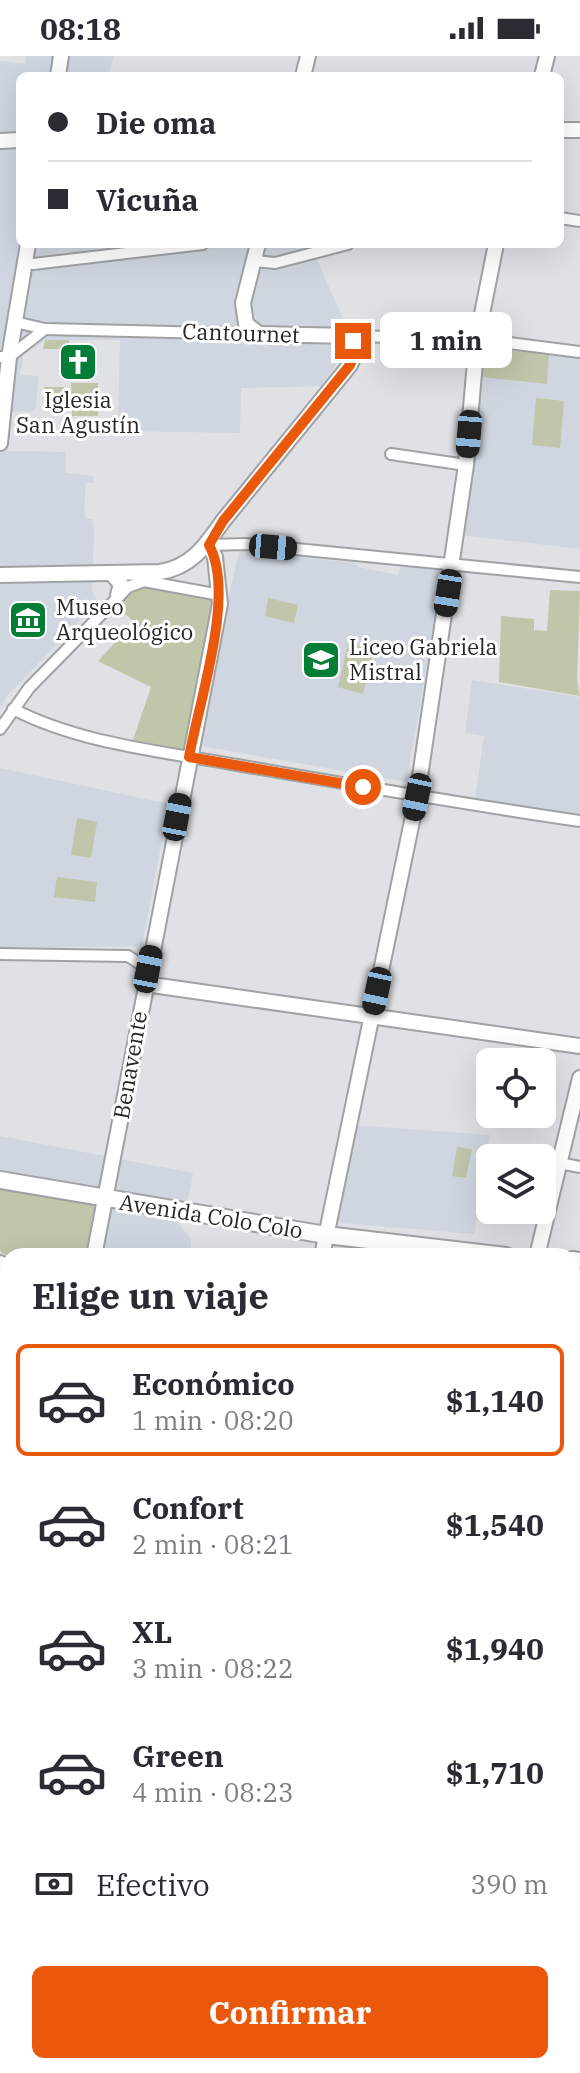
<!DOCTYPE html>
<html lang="es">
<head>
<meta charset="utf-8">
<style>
  :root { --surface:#fff; --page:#f2f2f3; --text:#2b2b33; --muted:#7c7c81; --line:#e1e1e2; --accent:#ea580c }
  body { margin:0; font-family:"IBM Plex Serif",serif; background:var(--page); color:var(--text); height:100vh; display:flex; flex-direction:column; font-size:30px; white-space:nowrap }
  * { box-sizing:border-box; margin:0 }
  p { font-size:26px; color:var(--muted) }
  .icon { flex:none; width:44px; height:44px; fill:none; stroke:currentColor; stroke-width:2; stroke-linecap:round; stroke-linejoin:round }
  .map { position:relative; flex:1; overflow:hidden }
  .panel { position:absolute; left:0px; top:1192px; width:580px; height:826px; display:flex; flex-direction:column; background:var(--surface); border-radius:24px 24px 0 0; box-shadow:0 8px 32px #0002 }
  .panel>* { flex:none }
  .guide { position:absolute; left:16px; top:16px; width:548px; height:176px; border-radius:12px; box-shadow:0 8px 32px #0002; display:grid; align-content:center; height:176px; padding:0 32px; background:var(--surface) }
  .fabs { position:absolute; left:476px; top:992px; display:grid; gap:16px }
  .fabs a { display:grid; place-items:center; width:80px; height:80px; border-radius:12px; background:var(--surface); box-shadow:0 8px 32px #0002; font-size:40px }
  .end { position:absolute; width:36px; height:36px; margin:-18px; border:10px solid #ea580c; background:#fff; box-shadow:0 0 0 4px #fff }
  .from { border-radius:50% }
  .bubble { position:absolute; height:56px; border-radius:12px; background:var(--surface); box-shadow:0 8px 32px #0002; font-size:26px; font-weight:800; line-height:56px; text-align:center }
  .car { position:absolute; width:24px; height:48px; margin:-24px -12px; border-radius:10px; box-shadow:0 0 6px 2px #0007; background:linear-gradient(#222 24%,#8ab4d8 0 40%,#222 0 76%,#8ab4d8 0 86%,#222 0) }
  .guide b { display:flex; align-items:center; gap:28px; height:76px; font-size:30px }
  .guide b+b { border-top:2px solid var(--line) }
  .guide i { width:20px; height:20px; background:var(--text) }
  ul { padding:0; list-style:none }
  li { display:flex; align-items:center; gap:24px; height:112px; margin:0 16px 12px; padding:0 16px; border:4px solid transparent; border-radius:12px }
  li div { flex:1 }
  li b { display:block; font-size:30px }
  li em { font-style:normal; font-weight:800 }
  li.current { border-color:var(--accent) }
  li>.icon { width:72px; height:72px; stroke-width:1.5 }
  h2 { padding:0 32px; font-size:36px; line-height:96px }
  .pay { display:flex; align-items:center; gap:20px; height:88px; padding:0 32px; font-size:30px }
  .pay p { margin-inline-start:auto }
  .action { display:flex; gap:16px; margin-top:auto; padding:16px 32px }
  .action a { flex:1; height:92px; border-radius:12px; background:var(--accent); color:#fff; font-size:32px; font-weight:800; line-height:92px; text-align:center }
  .status { display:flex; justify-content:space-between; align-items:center; height:56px; padding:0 40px; background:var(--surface); direction:ltr }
  .status svg { height:22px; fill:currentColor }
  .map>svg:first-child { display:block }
  .built { fill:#cfd6df }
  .green { fill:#bfc6aa }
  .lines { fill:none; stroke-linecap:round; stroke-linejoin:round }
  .stream { stroke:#699cb1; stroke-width:3 }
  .street-casing { stroke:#9fa1a3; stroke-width:14 }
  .secondary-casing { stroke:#9fa1a3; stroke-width:18 }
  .primary-casing { stroke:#9fa1a3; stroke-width:20 }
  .street { stroke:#fff; stroke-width:10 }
  .secondary { stroke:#fff; stroke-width:14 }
  .primary { stroke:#fff; stroke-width:16 }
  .route { stroke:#ea580c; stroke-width:10 }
  .labels { text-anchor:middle; stroke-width:6; stroke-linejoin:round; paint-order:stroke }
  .street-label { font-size:22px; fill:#272728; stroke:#fff }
  .poi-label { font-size:22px; fill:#272728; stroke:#fff; text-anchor:start }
</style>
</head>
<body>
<div class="status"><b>08:18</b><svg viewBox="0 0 49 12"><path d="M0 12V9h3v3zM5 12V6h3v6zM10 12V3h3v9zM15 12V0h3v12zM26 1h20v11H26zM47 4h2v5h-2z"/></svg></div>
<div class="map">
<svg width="580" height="2017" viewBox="0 0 580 2017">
  <rect width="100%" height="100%" fill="#dfe1e4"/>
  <g class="built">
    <polygon points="26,0 114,0 108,20 20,20 20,188 310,188 353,285 321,330 241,332 240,377 118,375 120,284 45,284 23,300 20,319 39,320 35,355 11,356 8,395 66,396 66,417 93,420 93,427 86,427 84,453 86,463 92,463 94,474 92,535 98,546 6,641 0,652 0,5 25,8"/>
    <polygon points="484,288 580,300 580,493 462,479"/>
    <polygon points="239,495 356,507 358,511 398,519 402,509 444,515 406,726 196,689"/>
    <polygon points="472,624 580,641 580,760 475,743 484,680 465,677"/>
    <polygon points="0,712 169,748 142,890 0,892"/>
    <polygon points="353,1069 490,1079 474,1178 341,1167 333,1156"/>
    <polygon points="0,1080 193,1117 187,1150 0,1120"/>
    <polygon points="109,1146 172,1159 191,1183 190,1200 100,1200"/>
    <polygon points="0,1628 8,1628 8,1771 0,1770"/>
    <polygon points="46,2010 473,2010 472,2017 47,2017"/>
  </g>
  <g class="green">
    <polygon points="45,284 69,284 69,293 43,293"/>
    <polygon points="486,293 549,298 547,328 482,321"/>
    <polygon points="71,327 98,327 98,360 72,360"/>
    <polygon points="44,331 64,331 64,344 45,343"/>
    <polygon points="536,342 564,345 560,392 532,389"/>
    <polygon points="138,529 212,544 214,551 185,695 133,684 151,631 98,605 134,566 115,549"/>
    <polygon points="550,534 580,535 577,624 580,640 499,626 501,560 534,563 534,574 547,575"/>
    <polygon points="268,542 298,549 294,567 265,560"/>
    <polygon points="348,588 374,594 363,638 338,631"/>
    <polygon points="77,762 97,766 91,802 71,799"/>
    <polygon points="57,821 97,826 95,846 54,841"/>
    <polygon points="457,1091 472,1093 466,1122 452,1120"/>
    <polygon points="0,1127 92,1144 95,1155 87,1200 8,1201 0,1195"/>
    <rect x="0" y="1419" width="8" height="60"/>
  </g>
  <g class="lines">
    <g class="stream">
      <polyline points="572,1276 580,1273"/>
      <polyline points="572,1604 580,1596"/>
    </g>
    <defs>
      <g id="street">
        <polyline points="560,162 580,165"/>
        <polyline points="254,205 275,207 348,188"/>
        <polyline points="33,208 203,188"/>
        <polyline points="15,266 45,273 259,278"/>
        <polyline points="350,280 477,283 580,296"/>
        <polyline points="0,301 9,301 45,273"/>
        <polyline points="391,398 466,409"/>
        <polyline points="209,489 245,488 580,521"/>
        <path d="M 13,653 C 79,687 158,695 231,708 C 347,728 463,748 580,765"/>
        <polyline points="0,673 29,632 128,531 144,525 220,539"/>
        <polyline points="0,898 128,900 148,913"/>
        <polyline points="559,1107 580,1111"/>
        <polyline points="0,1271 8,1251"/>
        <polyline points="572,1454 574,1430"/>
        <polyline points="0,1483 8,1484"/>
        <polyline points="0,1626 8,1627"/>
        <polyline points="572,1683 580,1683"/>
        <polyline points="572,1767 580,1767"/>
      </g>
      <g id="secondary">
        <polyline points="58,20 61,0"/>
        <polyline points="303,20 308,0"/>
        <polyline points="542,20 547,0"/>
        <polyline points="560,74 580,74"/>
        <polyline points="0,85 20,84"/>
        <polyline points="0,387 9,301 28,188"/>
        <polyline points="111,517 121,528 118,539"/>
        <path d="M 0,519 L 160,516 C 192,511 206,489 223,465 L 350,309 L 355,297 L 350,280 L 259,278 L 246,268 L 243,247 L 258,188"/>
        <polyline points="145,928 580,990"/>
        <polyline points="94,1200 220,548 215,501 209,489"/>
        <polyline points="322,1200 417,741 466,409 477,283 496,188"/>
        <polyline points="537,1200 580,1022"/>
        <polyline points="572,1203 580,1204"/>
        <polyline points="0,1207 8,1214"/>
        <polyline points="0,1373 8,1374"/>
        <polyline points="572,1429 580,1430"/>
        <polyline points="37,2010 38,2017"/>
      </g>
      <g id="primary">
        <polyline points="0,1124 326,1179 506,1200"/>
        <polyline points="572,1221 580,1223"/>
        <polyline points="0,1790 8,1791"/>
        <polyline points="0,1801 8,1802"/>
        <polyline points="572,1879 580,1856"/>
        <polyline points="572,1924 580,1902"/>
        <polyline points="532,2017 534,2010"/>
        <polyline points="550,2017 551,2010"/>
      </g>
    </defs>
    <use href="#street" class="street-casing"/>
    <use href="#secondary" class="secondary-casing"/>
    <use href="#primary" class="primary-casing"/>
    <use href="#street" class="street"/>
    <use href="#secondary" class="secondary"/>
    <use href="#primary" class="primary"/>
  </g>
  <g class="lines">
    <path class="route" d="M 353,285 L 355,297 L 350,309 L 223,465 L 209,489 C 236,538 199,645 189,701 L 363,731"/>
  </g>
  <defs>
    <symbol id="church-square" viewBox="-11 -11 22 22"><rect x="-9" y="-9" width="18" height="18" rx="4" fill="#037e37" stroke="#fff"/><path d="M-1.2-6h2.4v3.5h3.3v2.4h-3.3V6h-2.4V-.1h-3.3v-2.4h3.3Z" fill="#fff"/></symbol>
    <symbol id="museum-square" viewBox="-11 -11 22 22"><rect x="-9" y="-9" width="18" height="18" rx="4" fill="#037e37" stroke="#fff"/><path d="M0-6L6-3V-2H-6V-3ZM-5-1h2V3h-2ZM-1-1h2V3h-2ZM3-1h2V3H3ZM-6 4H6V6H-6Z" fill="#fff"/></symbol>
    <symbol id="school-square" viewBox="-11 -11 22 22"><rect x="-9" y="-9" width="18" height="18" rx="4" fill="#037e37" stroke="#fff"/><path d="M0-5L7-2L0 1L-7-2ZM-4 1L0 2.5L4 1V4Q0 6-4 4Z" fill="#fff"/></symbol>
  </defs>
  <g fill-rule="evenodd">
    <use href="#church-square" x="56" y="284" width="44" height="44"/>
    <use href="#museum-square" x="6" y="542" width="44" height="44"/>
    <use href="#school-square" x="299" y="582" width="44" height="44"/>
  </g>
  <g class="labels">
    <g class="street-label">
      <text transform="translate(241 277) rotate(2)" y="8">Cantournet</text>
      <text transform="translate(130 1009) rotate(-80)" y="8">Benavente</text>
      <text transform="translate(211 1160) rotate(9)" y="8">Avenida Colo Colo</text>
    </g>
    <g class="poi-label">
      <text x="78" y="352" text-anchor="middle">Iglesia<tspan x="78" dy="25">San Agustín</tspan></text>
      <text x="56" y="559">Museo<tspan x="56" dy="25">Arqueológico</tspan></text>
      <text x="349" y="599">Liceo Gabriela<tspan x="349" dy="25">Mistral</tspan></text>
    </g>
  </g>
</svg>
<div class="fabs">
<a><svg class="icon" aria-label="locate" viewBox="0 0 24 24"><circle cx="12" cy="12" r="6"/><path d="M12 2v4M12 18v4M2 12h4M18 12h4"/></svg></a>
<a><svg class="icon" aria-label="layers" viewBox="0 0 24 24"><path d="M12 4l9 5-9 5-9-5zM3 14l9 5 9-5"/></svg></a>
</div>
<i class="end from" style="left:363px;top:731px"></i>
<i class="end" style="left:353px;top:285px"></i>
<div class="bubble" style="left:380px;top:256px;width:132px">1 min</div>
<i class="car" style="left:469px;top:378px;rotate:185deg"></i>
<i class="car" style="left:273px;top:491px;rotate:95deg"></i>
<i class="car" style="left:448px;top:537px;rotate:189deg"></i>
<i class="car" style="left:417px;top:741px;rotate:192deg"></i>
<i class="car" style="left:177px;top:761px;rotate:11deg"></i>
<i class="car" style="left:148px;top:913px;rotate:11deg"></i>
<i class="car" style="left:377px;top:935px;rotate:192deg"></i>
<div class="guide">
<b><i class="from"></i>Die oma</b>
<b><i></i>Vicuña</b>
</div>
<section class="panel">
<h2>Elige un viaje</h2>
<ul>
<li class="current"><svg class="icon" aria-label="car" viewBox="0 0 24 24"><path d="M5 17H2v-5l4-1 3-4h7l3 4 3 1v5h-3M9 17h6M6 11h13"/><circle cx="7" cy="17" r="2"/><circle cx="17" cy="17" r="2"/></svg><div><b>Económico</b><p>1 min · 08:20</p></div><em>$1,140</em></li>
<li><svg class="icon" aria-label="car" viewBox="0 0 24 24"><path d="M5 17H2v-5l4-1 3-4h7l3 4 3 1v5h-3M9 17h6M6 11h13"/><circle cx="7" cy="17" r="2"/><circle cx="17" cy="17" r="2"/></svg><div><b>Confort</b><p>2 min · 08:21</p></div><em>$1,540</em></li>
<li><svg class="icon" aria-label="car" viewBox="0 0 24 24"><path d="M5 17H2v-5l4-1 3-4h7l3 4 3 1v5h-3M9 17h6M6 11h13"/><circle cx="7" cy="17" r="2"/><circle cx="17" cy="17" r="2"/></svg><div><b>XL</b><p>3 min · 08:22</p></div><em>$1,940</em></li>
<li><svg class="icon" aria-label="car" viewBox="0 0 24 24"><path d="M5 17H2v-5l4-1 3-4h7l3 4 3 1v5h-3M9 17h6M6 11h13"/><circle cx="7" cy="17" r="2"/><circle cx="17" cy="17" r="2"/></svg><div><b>Green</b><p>4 min · 08:23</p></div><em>$1,710</em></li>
</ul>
<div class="pay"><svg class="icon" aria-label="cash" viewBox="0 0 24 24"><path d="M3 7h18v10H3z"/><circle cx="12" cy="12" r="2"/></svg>Efectivo<p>390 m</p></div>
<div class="action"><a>Confirmar</a></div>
</section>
</div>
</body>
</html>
